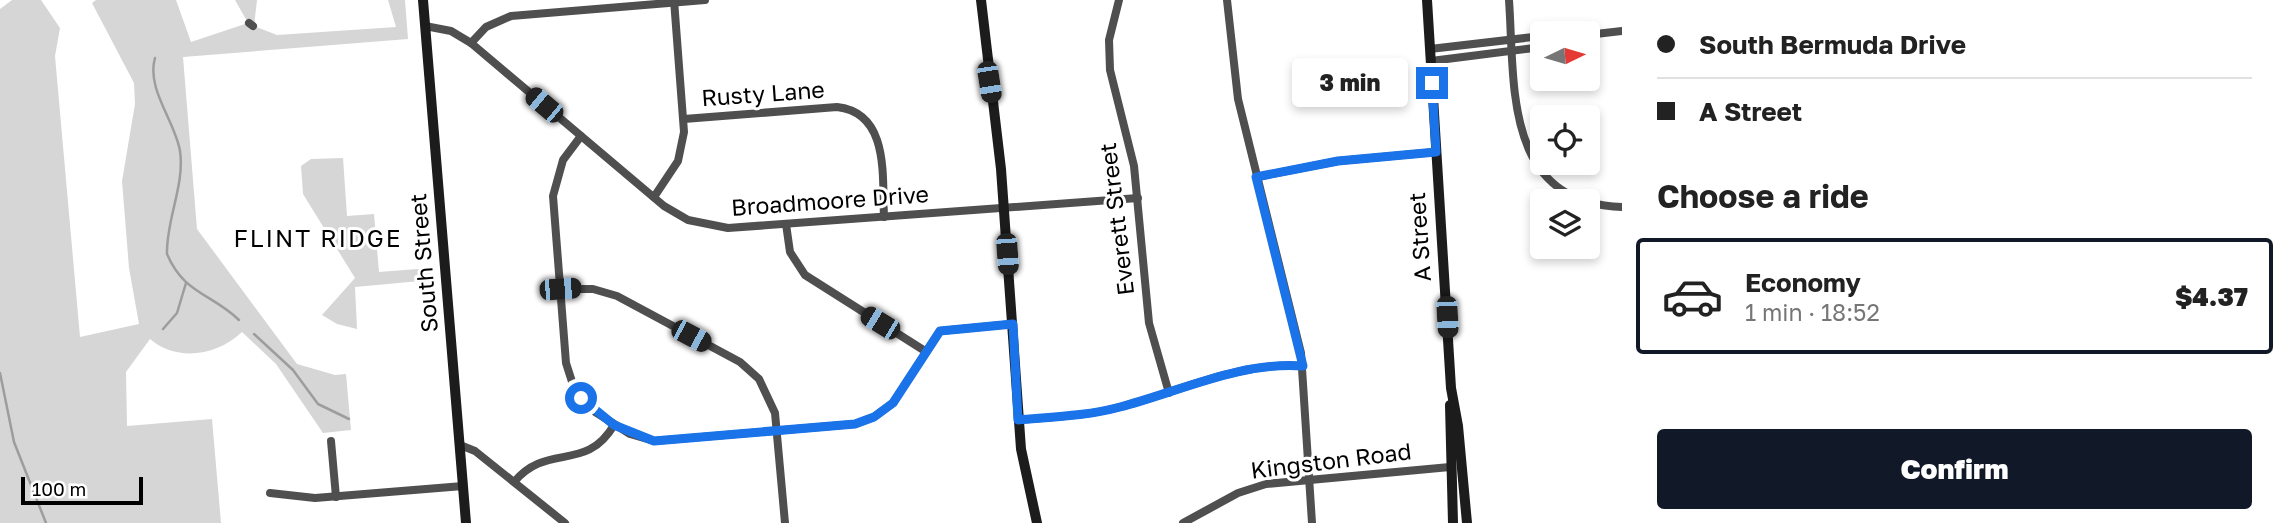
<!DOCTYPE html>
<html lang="en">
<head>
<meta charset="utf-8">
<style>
  :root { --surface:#fff; --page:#f6f6f6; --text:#222; --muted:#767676; --line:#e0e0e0; --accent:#111827 }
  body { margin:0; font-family:"Golos Text",sans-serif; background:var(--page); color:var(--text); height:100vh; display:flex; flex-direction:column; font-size:26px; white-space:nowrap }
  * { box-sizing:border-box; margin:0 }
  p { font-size:23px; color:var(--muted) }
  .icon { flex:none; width:38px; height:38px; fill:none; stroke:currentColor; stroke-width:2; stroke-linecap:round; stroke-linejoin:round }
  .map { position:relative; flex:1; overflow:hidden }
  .side { display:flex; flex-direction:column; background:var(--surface); width:665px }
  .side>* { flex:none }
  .hud { display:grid; align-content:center; height:154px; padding:0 35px; background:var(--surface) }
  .needle { width:46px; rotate:85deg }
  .tools { position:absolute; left:1530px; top:21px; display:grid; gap:14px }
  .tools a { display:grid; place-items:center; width:70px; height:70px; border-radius:7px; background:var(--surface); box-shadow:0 4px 10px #0003; font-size:35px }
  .scale { position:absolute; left:21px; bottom:18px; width:122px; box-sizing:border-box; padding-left:7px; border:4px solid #000; border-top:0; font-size:19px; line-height:24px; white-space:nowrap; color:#000; -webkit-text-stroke:5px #fff; paint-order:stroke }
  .end { position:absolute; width:32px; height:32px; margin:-16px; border:9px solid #1a73e8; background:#fff; box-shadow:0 0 0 4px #fff }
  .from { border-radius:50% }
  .bubble { position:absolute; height:49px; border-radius:7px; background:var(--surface); box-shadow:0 4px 10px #0003; font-size:23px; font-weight:800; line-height:49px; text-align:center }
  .car { position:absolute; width:21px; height:42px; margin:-21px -10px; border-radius:9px; box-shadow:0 0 5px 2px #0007; background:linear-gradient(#222 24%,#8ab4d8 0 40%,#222 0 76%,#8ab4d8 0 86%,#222 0) }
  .hud b { display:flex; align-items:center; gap:24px; height:66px; font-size:26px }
  .hud b+b { border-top:2px solid var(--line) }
  .hud i { width:18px; height:18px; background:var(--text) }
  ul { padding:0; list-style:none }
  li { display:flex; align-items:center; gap:21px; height:116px; margin:0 14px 10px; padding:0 21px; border:4px solid transparent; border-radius:7px }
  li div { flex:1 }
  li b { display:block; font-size:26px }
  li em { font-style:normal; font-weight:800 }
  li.current { border-color:var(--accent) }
  li>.icon { width:63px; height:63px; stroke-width:1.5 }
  h2 { padding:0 35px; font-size:32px; line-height:84px }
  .primary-button { display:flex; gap:14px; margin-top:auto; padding:14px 35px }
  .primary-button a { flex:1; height:80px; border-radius:7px; background:var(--accent); color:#fff; font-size:28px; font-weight:800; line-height:80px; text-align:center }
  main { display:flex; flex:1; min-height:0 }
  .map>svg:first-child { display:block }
  .green { fill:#d6d6d6 }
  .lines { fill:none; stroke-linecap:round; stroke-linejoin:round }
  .stream { stroke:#9d9d9d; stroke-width:2.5 }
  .street { stroke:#4f4f4f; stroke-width:8 }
  .secondary { stroke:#1c1c1c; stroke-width:10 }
  .route { stroke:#1a73e8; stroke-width:9 }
  .labels { text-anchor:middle; stroke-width:6; stroke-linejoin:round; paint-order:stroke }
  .street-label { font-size:23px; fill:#000; stroke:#fff }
  .neighbourhood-label { font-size:24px; letter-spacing:2px; fill:#000; stroke:#fff }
</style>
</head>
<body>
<main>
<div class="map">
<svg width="1622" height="523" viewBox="0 0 1622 523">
  <rect width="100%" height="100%" fill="#fff"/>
  <g class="green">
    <path d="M 12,0 L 41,0 L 60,28 L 55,56 L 80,337 L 139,324 L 129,268 L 122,181 L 135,104 L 134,83 L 92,3 L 96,0 L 176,0 L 191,42 L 248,23 L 235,0 L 257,0 L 254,26 L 277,35 L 396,27 L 388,0 L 405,0 L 408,39 L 183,57 L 197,229 L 297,364 L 335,375 L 346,374 L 351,430 L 323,433 L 276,364 L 242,332 C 217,356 177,362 150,339 L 126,372 L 127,426 L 212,419 L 221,523 L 0,523 L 0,9 Z"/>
    <polygon points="343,158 347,216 374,214 379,272 430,268 431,280 355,287 357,329 337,324 322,315 355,278 303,194 301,166 311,159"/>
  </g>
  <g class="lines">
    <g class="stream">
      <path d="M 155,58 C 146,89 175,121 180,151 C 185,185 166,220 167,254 C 184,294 211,293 239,320"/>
      <polyline points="163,329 177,313 186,283"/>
      <polyline points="254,334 293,370 318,404 349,419"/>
      <polyline points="0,373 14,442 46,523"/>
    </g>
    <g class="street">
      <polyline points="1119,0 1109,40 1110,70 1134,166 1149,323 1169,393"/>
      <polyline points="1227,0 1238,99 1301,353 1312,523"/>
      <path d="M 1509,0 C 1515,85 1503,203 1622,207"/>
      <polyline points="249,23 253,26"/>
      <polyline points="425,26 451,31 471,43 664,206 688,220 728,228 1138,198"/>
      <polyline points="1564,33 1565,33"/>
      <polyline points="1587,35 1622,31"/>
      <polyline points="471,43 486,27 511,16 705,0"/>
      <polyline points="1430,49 1542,36"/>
      <polyline points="1431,61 1542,47"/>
      <path d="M 684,119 L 837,107 C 890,113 882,177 884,217"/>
      <polyline points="581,136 563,160 553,196 566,363 574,388 589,408 630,434 654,441 855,424 874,417 893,403 940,331 1012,324"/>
      <polyline points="1257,177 1338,161 1436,152"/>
      <polyline points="654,197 678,161 684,132 674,0"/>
      <polyline points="786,224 790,252 805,275 925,351"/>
      <polyline points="560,289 593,289 617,296 740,362 759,379 775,413 785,523"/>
      <path d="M 1019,420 C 1053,417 1087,416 1120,407 C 1178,392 1241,361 1303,366"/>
      <polyline points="331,441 336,497"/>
      <polyline points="460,445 475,451 565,523"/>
      <path d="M 514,482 C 547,442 586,473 614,425"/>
      <polyline points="270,493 315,498 463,486"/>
      <polyline points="1183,523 1238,493 1266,484 1450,467"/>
    </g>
    <g class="secondary">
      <polyline points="423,0 466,523"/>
      <polyline points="981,0 1001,169 1021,449 1037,523"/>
      <polyline points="1427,0 1451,388 1458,426 1467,523"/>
      <polyline points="1450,405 1453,523"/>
    </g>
  </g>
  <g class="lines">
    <path class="route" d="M 581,398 L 614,425 L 654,441 L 855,424 L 874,417 L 893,403 L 940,331 L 1013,324 L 1018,420 C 1052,417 1087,416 1120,407 C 1178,392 1241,361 1303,366 L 1256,177 L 1338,161 L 1436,152 L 1432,83"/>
  </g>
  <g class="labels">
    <g class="street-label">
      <text transform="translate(763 94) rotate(-4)" y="8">Rusty Lane</text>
      <text transform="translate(830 201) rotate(-4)" y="8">Broadmoore Drive</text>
      <text transform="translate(1117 219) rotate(-97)" y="8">Everett Street</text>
      <text transform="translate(1420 237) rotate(-94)" y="8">A Street</text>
      <text transform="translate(424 263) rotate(-95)" y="8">South Street</text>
      <text transform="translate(1331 461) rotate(-7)" y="8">Kingston Road</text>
    </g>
    <g class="neighbourhood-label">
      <text x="318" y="247">FLINT RIDGE</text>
    </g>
  </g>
</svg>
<div class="tools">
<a><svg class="needle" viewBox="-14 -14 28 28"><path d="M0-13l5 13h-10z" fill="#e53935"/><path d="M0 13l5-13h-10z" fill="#767676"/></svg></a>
<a><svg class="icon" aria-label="locate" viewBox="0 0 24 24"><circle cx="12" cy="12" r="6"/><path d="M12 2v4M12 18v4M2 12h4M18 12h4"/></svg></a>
<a><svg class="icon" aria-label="layers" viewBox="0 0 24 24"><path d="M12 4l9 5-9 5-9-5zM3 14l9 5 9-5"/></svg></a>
</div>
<div class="scale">100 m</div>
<i class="end from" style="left:581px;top:398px"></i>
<i class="end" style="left:1432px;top:83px"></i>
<div class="bubble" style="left:1292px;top:58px;width:116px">3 min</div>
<i class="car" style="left:989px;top:82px;rotate:171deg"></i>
<i class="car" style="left:544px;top:105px;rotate:310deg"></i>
<i class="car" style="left:1007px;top:254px;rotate:176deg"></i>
<i class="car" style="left:560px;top:289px;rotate:86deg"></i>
<i class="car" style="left:1447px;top:317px;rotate:177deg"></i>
<i class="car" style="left:880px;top:323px;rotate:301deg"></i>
<i class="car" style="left:691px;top:336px;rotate:118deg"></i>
</div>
<section class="side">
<div class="hud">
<b><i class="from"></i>South Bermuda Drive</b>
<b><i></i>A Street</b>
</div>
<h2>Choose a ride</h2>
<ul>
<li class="current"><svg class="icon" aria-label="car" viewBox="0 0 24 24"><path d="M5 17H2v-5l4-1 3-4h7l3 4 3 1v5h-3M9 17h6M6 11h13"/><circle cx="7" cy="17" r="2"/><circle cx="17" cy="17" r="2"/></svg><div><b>Economy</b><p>1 min · 18:52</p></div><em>$4.37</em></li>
</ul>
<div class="primary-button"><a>Confirm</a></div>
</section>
</main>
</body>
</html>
